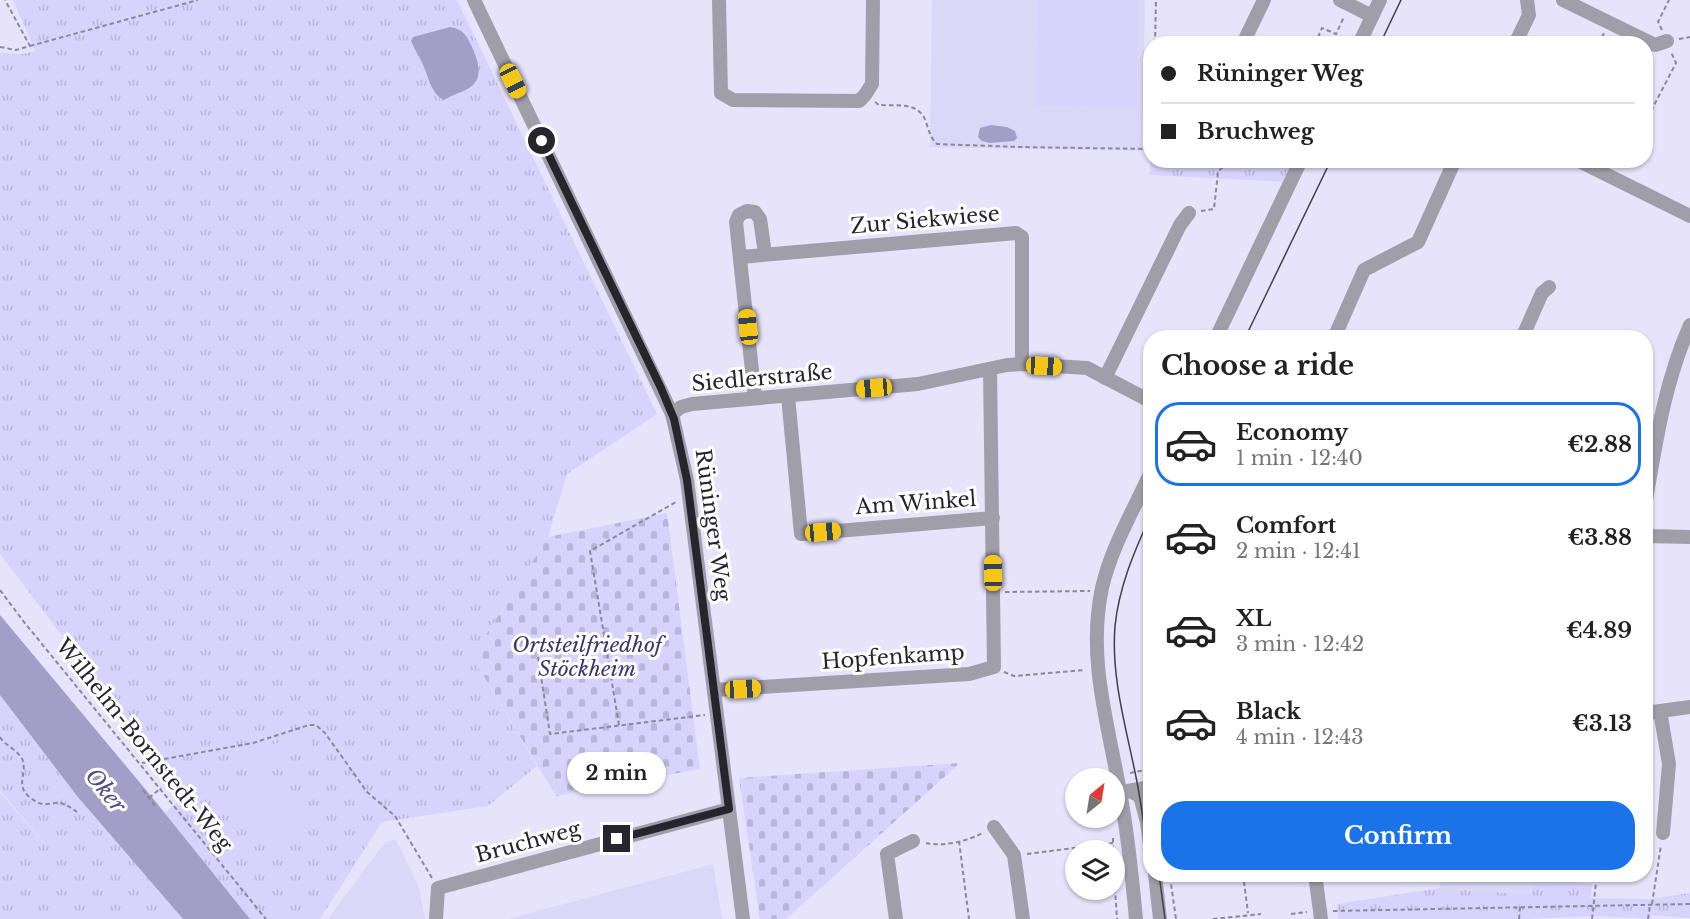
<!DOCTYPE html>
<html lang="en">
<head>
<meta charset="utf-8">
<style>
  :root { --surface:#fff; --page:#f2f2f2; --text:#222; --muted:#767676; --line:#e0e0e0; --accent:#1a73e8 }
  body { margin:0; font-family:"Libre Baskerville",serif; background:var(--page); color:var(--text); height:100vh; display:flex; flex-direction:column; font-size:22px; white-space:nowrap }
  * { box-sizing:border-box; margin:0 }
  p { font-size:20px; color:var(--muted) }
  .icon { flex:none; width:33px; height:33px; fill:none; stroke:currentColor; stroke-width:2; stroke-linecap:round; stroke-linejoin:round }
  .map { position:relative; flex:1; overflow:hidden }
  .panel { position:absolute; left:1143px; top:330px; width:510px; height:552px; display:flex; flex-direction:column; background:var(--surface); border-radius:24px; box-shadow:0 2px 4px #0004 }
  .panel>* { flex:none }
  .hud { position:absolute; left:1143px; top:36px; width:510px; height:132px; border-radius:24px; box-shadow:0 2px 4px #0004; display:grid; align-content:center; height:132px; padding:0 18px; background:var(--surface) }
  .needle { width:39px; rotate:30deg }
  .tools { position:absolute; left:1065px; top:768px; display:grid; gap:12px }
  .tools a { display:grid; place-items:center; width:60px; height:60px; border-radius:50%; background:var(--surface); box-shadow:0 2px 4px #0004; font-size:30px }
  .end { position:absolute; width:27px; height:27px; margin:-14px; border:8px solid #26252d; background:#fff; box-shadow:0 0 0 3px #fff }
  .from { border-radius:50% }
  .bubble { position:absolute; height:42px; border-radius:21px; background:var(--surface); box-shadow:0 2px 4px #0004; font-size:20px; font-weight:700; line-height:42px; text-align:center }
  .car { position:absolute; width:18px; height:36px; margin:-18px -9px; border-radius:8px; box-shadow:0 0 4px 2px #0007; background:linear-gradient(#f5c518 24%,#345 0 40%,#f5c518 0 76%,#345 0 86%,#f5c518 0) }
  .hud b { display:flex; align-items:center; gap:21px; height:57px; font-size:22px }
  .hud b+b { border-top:2px solid var(--line) }
  .hud i { width:15px; height:15px; background:var(--text) }
  ul { padding:0; list-style:none }
  li { display:flex; align-items:center; gap:18px; height:84px; margin:0 12px 9px; padding:0 6px; border:3px solid transparent; border-radius:24px }
  li div { flex:1 }
  li b { display:block; font-size:22px }
  li em { font-style:normal; font-weight:700 }
  li.active { border-color:var(--accent) }
  li>.icon { width:54px; height:54px; stroke-width:1.5 }
  h2 { padding:0 18px; font-size:27px; line-height:72px }
  .primary-button { display:flex; gap:12px; margin-top:auto; padding:12px 18px }
  .primary-button a { flex:1; height:69px; border-radius:24px; background:var(--accent); color:#fff; font-size:24px; font-weight:700; line-height:69px; text-align:center }
  .map>svg:first-child { display:block }
  .built { fill:#dbd7f6 }
  .grass { fill:url(#grass-tufts) }
  .cemetery { fill:url(#cemetery-stones) }
  .pitch { fill:#d8d3fc }
  .water { fill:#a39ec7 }
  .lines { fill:none; stroke-linecap:round; stroke-linejoin:round }
  .path { stroke:#8b8999; stroke-width:2; stroke-dasharray:4.5 3; stroke-linecap:butt }
  .minor { stroke:#a09fa9; stroke-width:14 }
  .tram { stroke:#41404a; stroke-width:1.5 }
  .route { stroke:#26252d; stroke-width:8 }
  .labels { text-anchor:middle; stroke-width:6; stroke-linejoin:round; paint-order:stroke }
  .street-label { font-size:21px; fill:#26252d; stroke:#fff }
  .park-label { font-size:21px; font-style:italic; fill:#40356a; stroke:#fff }
  .water-label { font-size:22px; font-style:italic; fill:#564c83; stroke:#fff }
</style>
</head>
<body>
<div class="map">
<svg width="1690" height="919" viewBox="0 0 1690 919">
  <defs>
    <pattern id="grass-tufts" width="24" height="20" patternUnits="userSpaceOnUse" patternTransform="scale(1.5)"><rect width="24" height="20" fill="#d8d3fc"/><path d="M3 7l-1-3M5 7V3M7 7l1-3M15 17l-1-3M17 17v-4M19 17l1-3" fill="none" stroke="#b9b5d8"/></pattern>
    <pattern id="cemetery-stones" width="16" height="16" patternUnits="userSpaceOnUse" patternTransform="scale(1.5)"><rect width="16" height="16" fill="#d8d3fc"/><path d="M2 7V4a2 2 0 0 1 4 0v3zM10 15v-3a2 2 0 0 1 4 0v3z" fill="#b9b5d8"/></pattern>
  </defs>
  <rect width="100%" height="100%" fill="#e6e3fb"/>
  <g class="built">
    <polygon points="932,0 1145,0 1142,151 930,147"/>
    <polygon points="396,840 418,885 425,919 328,919 385,842"/>
    <polygon points="713,864 722,919 508,919"/>
    <polygon points="1442,875 1533,875 1531,896 1440,888"/>
  </g>
  <g class="grass">
    <polygon points="13,0 457,0 657,414 567,474 548,537 472,657 537,766 488,806 382,822 320,919 250,919 165,813 184,796 0,554 0,53 22,54 35,51"/>
    <polygon points="1150,143 1150,160 1295,161 1284,182 1150,175"/>
    <polygon points="0,695 77,796 183,919 0,919 0,792 58,860 0,790"/>
    <polygon points="1533,878 1592,884 1591,898 1649,899 1690,893 1690,918 1651,915 1651,919 1595,916 1521,919 1338,919 1337,904 1440,888 1531,895"/>
  </g>
  <g class="cemetery">
    <polygon points="667,513 700,769 556,796 472,657 548,537"/>
    <polygon points="960,763 786,919 760,919 739,778"/>
  </g>
  <g class="pitch">
    <polygon points="1038,0 1138,0 1137,107 1037,106"/>
    <polygon points="308,733 313,749 257,766 252,751"/>
    <polygon points="268,771 305,822 267,848 231,797"/>
  </g>
  <g class="water">
    <path d="M 450,27 C 456,28 462,30 466,36 C 472,45 484,70 476,81 C 469,92 454,93 444,100 C 433,95 430,83 426,72 C 423,63 415,50 411,41 L 413,37 Z"/>
    <polygon points="991,125 1007,127 1015,131 1017,138 1014,141 990,143 982,141 978,137 980,128"/>
    <polygon points="0,615 151,796 250,919 183,919 77,796 0,695"/>
  </g>
  <g class="lines">
    <g class="path">
      <polyline points="1662,30 1658,22 1669,0"/>
      <polyline points="1679,39 1690,37"/>
      <polyline points="1155,44 1156,0"/>
      <polyline points="1315,44 1322,28 1336,34 1344,17"/>
      <polyline points="1599,44 1604,33"/>
      <polyline points="30,46 198,0"/>
      <polyline points="0,47 16,50 30,46 5,0"/>
      <path d="M 875,102 L 879,105 C 896,106 919,101 926,122 C 929,131 930,137 937,144 L 1019,147 L 1150,149"/>
      <polyline points="1651,111 1676,63 1671,52"/>
      <polyline points="1201,211 1214,209 1218,172 1229,160"/>
      <polyline points="1144,461 1150,448"/>
      <polyline points="0,590 24,622 266,919"/>
      <polyline points="1005,592 1090,591"/>
      <polyline points="538,657 550,734 705,715"/>
      <polyline points="1004,672 1014,676 1085,670"/>
      <polyline points="619,725 590,551 676,502"/>
      <path d="M 0,737 C 5,746 20,751 23,761 C 27,778 12,788 37,802 C 45,807 52,802 60,803 C 66,804 71,808 77,812"/>
      <polyline points="142,763 253,743 309,725 316,725 325,733 367,792 395,816 432,878"/>
      <polyline points="1130,773 1150,769"/>
      <polyline points="143,790 156,807"/>
      <polyline points="149,798 161,788"/>
      <polyline points="1113,838 1113,850"/>
      <polyline points="959,841 969,919"/>
      <path d="M 926,843 C 943,847 969,841 984,832"/>
      <polyline points="1027,854 1113,843"/>
      <polyline points="1114,873 1117,919"/>
      <polyline points="1243,874 1248,913"/>
      <polyline points="1170,877 1176,919"/>
      <polyline points="1652,904 1661,845"/>
      <polyline points="1333,911 1690,904"/>
      <polyline points="1291,914 1307,912"/>
      <polyline points="1213,919 1261,914"/>
      <polyline points="1519,919 1520,907"/>
      <polyline points="1592,919 1597,874"/>
      <polyline points="1648,919 1650,905"/>
    </g>
    <g class="minor">
      <polyline points="474,0 672,414 687,480 743,919"/>
      <polyline points="719,0 721,93 733,100 859,101 865,95 872,84 873,0"/>
      <polyline points="1340,0 1372,16"/>
      <polyline points="1563,0 1655,45 1667,41"/>
      <polyline points="1246,37 1264,0"/>
      <polyline points="1359,44 1380,0"/>
      <polyline points="1515,44 1529,15 1527,0"/>
      <polyline points="1577,160 1690,216"/>
      <polyline points="740,257 1016,233 1022,237 1022,364"/>
      <polyline points="1216,338 1301,160"/>
      <polyline points="1334,338 1364,270 1418,242 1455,160"/>
      <polyline points="1522,338 1542,293 1549,287"/>
      <polyline points="1105,378 1180,225 1189,213"/>
      <polyline points="788,396 801,534 993,518"/>
      <polyline points="755,398 736,222 739,215 747,211 755,212 760,219 765,254"/>
      <polyline points="672,414 681,407 692,404 918,384 1007,365 1022,364 1087,368 1150,401"/>
      <path d="M 1646,500 C 1656,441 1665,381 1690,325"/>
      <polyline points="1646,536 1690,537"/>
      <polyline points="714,690 969,674 994,667 990,369"/>
      <polyline points="1660,711 1669,764 1663,833"/>
      <polyline points="1646,713 1690,707"/>
      <polyline points="1128,791 1150,787"/>
      <polyline points="1129,791 1140,796 1147,822 1150,844"/>
      <polyline points="994,827 1014,855 1023,919"/>
      <polyline points="1155,874 1160,919"/>
      <polyline points="1315,874 1321,919"/>
      <polyline points="436,919 438,888 729,809"/>
      <polyline points="896,919 887,854 913,841"/>
      <path d="M 1136,919 C 1132,877 1128,833 1120,792 C 1108,723 1087,658 1102,588 C 1111,548 1133,511 1150,474"/>
    </g>
    <g class="tram">
      <polyline points="1380,44 1401,0"/>
      <polyline points="1245,338 1331,160"/>
      <path d="M 1150,517 C 1134,552 1119,587 1115,626 C 1111,675 1125,724 1135,772 C 1142,805 1146,839 1150,872"/>
      <polyline points="1159,874 1165,919"/>
    </g>
  </g>
  <g class="lines">
    <polyline class="route" points="542,141 661,388 674,419 687,480 729,809 617,839"/>
  </g>
  <g class="labels">
    <g class="street-label">
      <text transform="translate(925 220) rotate(-5)" y="7">Zur Siekwiese</text>
      <text transform="translate(762 378) rotate(-5)" y="7">Siedlerstraße</text>
      <text transform="translate(916 503) rotate(-4)" y="7">Am Winkel</text>
      <text transform="translate(713 525) rotate(82)" y="7">Rüninger Weg</text>
      <text transform="translate(893 657) rotate(-4)" y="7">Hopfenkamp</text>
      <text transform="translate(144 745) rotate(51)" y="7">Wilhelm-Bornstedt-Weg</text>
      <text transform="translate(528 842) rotate(-15)" y="7">Bruchweg</text>
    </g>
    <g class="park-label">
      <text x="587" y="652">Ortsteilfriedhof<tspan x="587" dy="24">Stöckheim</tspan></text>
    </g>
    <g class="water-label">
      <text transform="translate(106 790) rotate(51)" y="8">Oker</text>
    </g>
  </g>
</svg>
<div class="tools">
<a><svg class="needle" viewBox="-14 -14 28 28"><path d="M0-13l5 13h-10z" fill="#e53935"/><path d="M0 13l5-13h-10z" fill="#767676"/></svg></a>
<a><svg class="icon" aria-label="layers" viewBox="0 0 24 24"><path d="M12 4l9 5-9 5-9-5zM3 14l9 5 9-5"/></svg></a>
</div>
<i class="end from" style="left:542px;top:141px"></i>
<i class="end" style="left:617px;top:839px"></i>
<div class="bubble" style="left:567px;top:752px;width:99px">2 min</div>
<i class="car" style="left:513px;top:81px;rotate:154deg"></i>
<i class="car" style="left:748px;top:327px;rotate:354deg"></i>
<i class="car" style="left:1044px;top:366px;rotate:93deg"></i>
<i class="car" style="left:874px;top:388px;rotate:265deg"></i>
<i class="car" style="left:823px;top:532px;rotate:85deg"></i>
<i class="car" style="left:993px;top:573px;rotate:359deg"></i>
<i class="car" style="left:743px;top:689px;rotate:87deg"></i>
<div class="hud">
<b><i class="from"></i>Rüninger Weg</b>
<b><i></i>Bruchweg</b>
</div>
<section class="panel">
<h2>Choose a ride</h2>
<ul>
<li class="active"><svg class="icon" aria-label="car" viewBox="0 0 24 24"><path d="M5 17H2v-5l4-1 3-4h7l3 4 3 1v5h-3M9 17h6M6 11h13"/><circle cx="7" cy="17" r="2"/><circle cx="17" cy="17" r="2"/></svg><div><b>Economy</b><p>1 min · 12:40</p></div><em>€2.88</em></li>
<li><svg class="icon" aria-label="car" viewBox="0 0 24 24"><path d="M5 17H2v-5l4-1 3-4h7l3 4 3 1v5h-3M9 17h6M6 11h13"/><circle cx="7" cy="17" r="2"/><circle cx="17" cy="17" r="2"/></svg><div><b>Comfort</b><p>2 min · 12:41</p></div><em>€3.88</em></li>
<li><svg class="icon" aria-label="car" viewBox="0 0 24 24"><path d="M5 17H2v-5l4-1 3-4h7l3 4 3 1v5h-3M9 17h6M6 11h13"/><circle cx="7" cy="17" r="2"/><circle cx="17" cy="17" r="2"/></svg><div><b>XL</b><p>3 min · 12:42</p></div><em>€4.89</em></li>
<li><svg class="icon" aria-label="car" viewBox="0 0 24 24"><path d="M5 17H2v-5l4-1 3-4h7l3 4 3 1v5h-3M9 17h6M6 11h13"/><circle cx="7" cy="17" r="2"/><circle cx="17" cy="17" r="2"/></svg><div><b>Black</b><p>4 min · 12:43</p></div><em>€3.13</em></li>
</ul>
<div class="primary-button"><a>Confirm</a></div>
</section>
</div>
</body>
</html>
